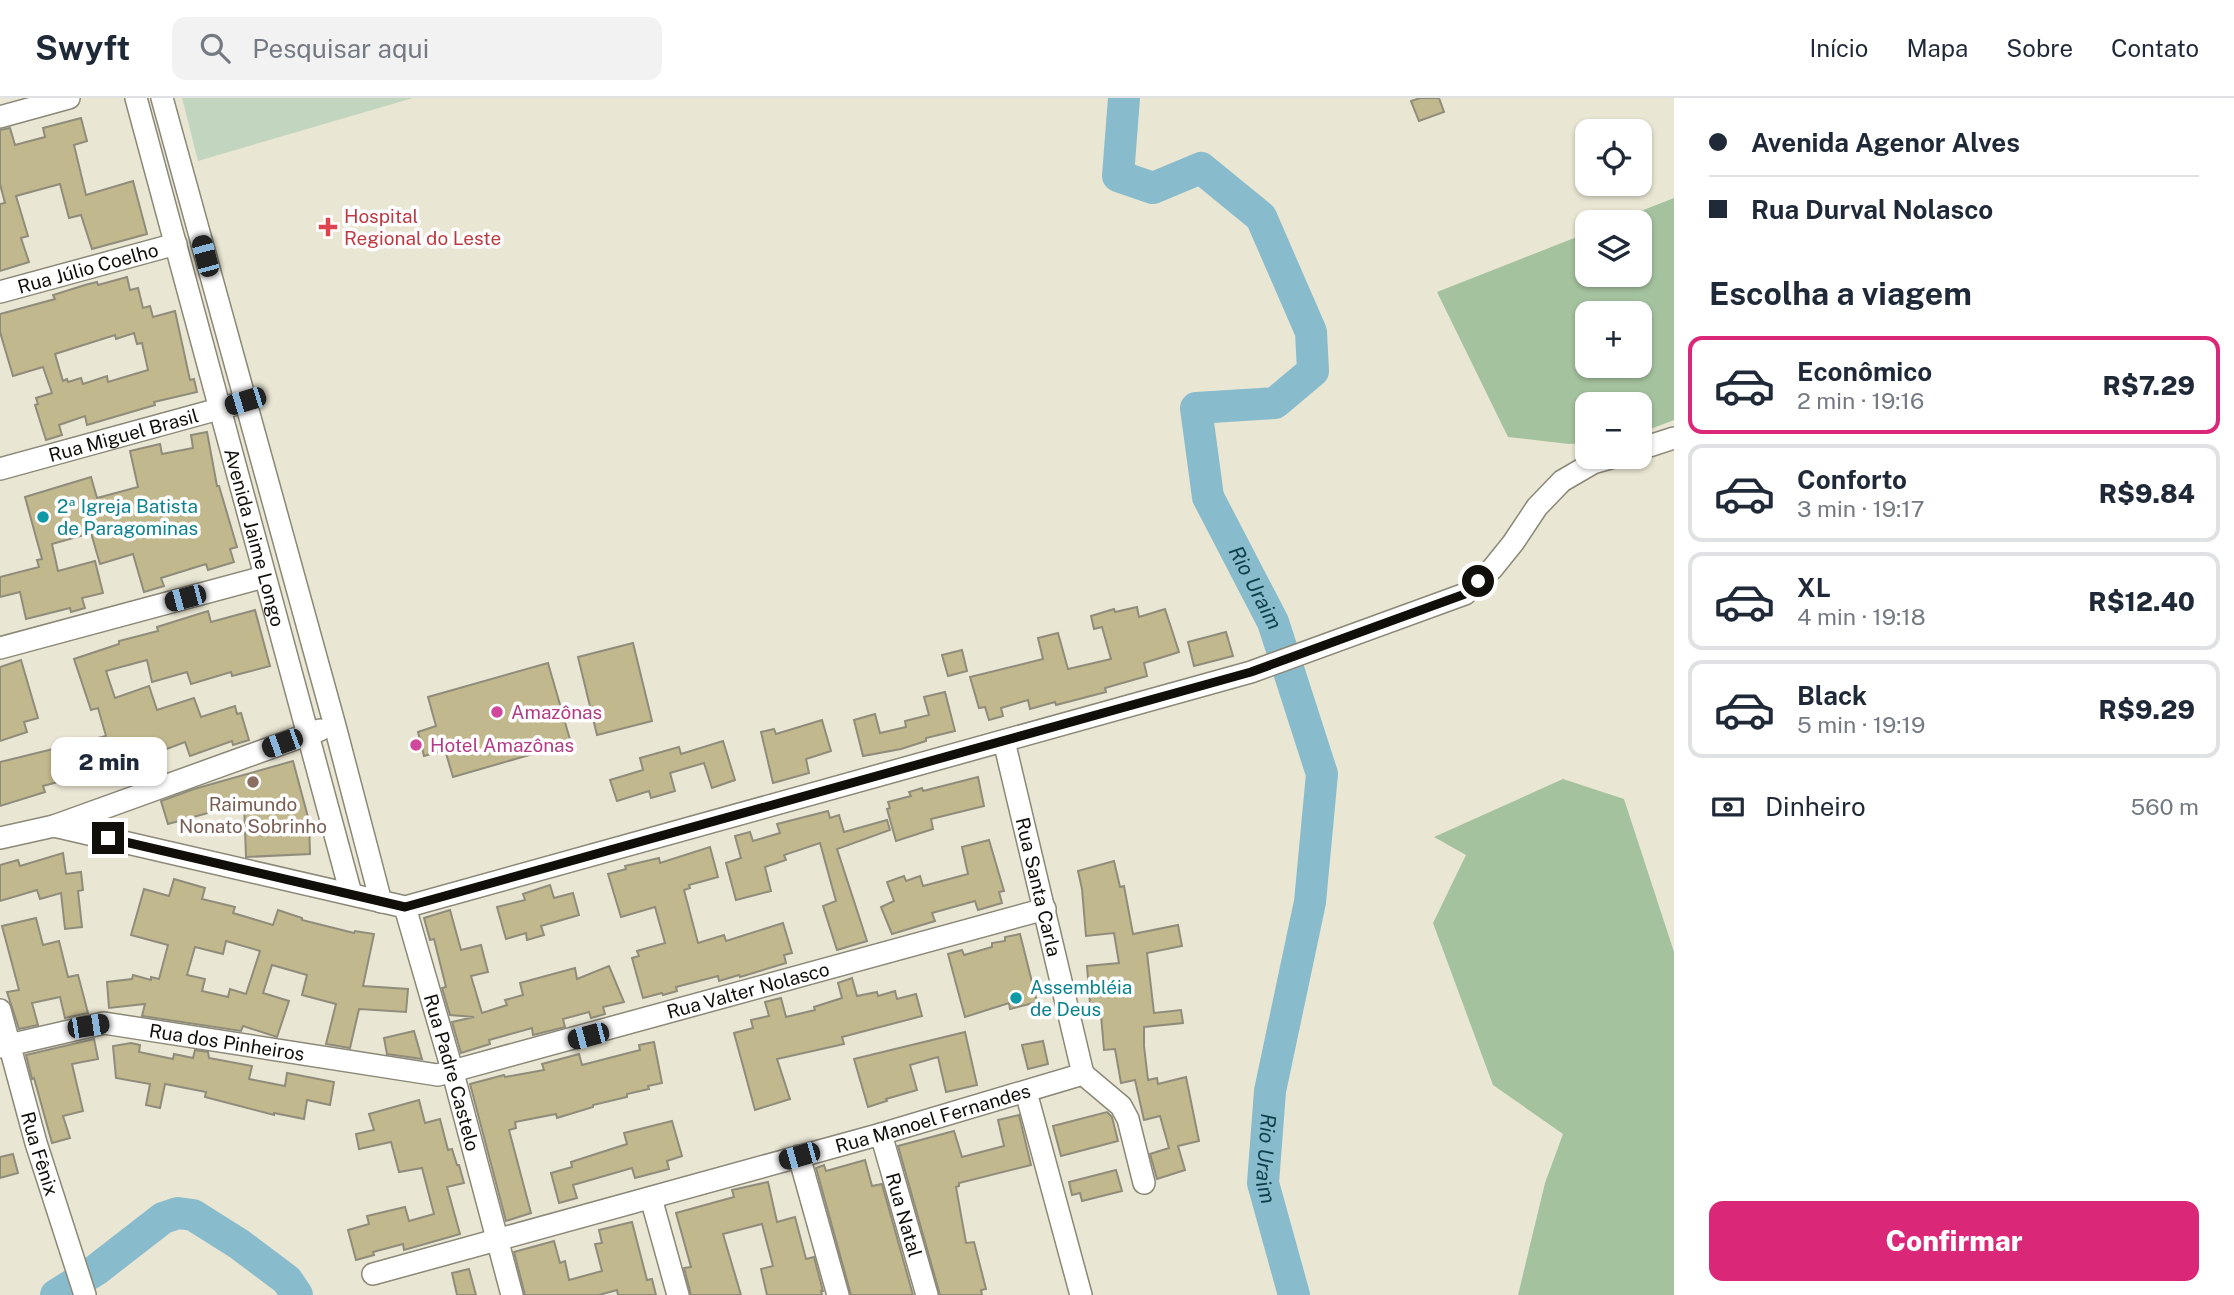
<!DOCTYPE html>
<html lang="pt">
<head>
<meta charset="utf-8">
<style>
  :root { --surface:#fff; --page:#f2f2f3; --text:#1f2937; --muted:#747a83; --line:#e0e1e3; --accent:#db2777 }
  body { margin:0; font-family:"Public Sans",sans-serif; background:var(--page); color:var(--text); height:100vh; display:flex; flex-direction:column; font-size:26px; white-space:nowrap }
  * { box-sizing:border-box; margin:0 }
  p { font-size:23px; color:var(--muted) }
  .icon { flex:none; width:38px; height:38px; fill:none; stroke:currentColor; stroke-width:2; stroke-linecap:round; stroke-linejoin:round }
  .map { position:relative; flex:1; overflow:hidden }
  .panel { display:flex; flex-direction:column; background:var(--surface); width:560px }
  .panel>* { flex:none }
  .guide { display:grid; align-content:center; height:154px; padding:0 35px; background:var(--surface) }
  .buttons { position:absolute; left:1575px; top:21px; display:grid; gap:14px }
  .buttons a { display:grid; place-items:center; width:77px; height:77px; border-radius:14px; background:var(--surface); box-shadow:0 2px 5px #0004; font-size:35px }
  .end { position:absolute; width:32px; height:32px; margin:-16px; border:9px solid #100f09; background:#fff; box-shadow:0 0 0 4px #fff }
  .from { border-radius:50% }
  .bubble { position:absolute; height:49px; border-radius:14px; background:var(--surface); box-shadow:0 2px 5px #0004; font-size:23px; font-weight:800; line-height:49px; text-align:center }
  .car { position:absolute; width:21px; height:42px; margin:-21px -10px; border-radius:9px; box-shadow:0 0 5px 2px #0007; background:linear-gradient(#222 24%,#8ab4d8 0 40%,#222 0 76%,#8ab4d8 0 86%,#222 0) }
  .guide b { display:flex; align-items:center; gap:24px; height:66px; font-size:26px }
  .guide b+b { border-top:2px solid var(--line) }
  .guide i { width:18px; height:18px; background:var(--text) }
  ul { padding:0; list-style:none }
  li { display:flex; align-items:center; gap:21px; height:98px; margin:0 14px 10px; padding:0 21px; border:4px solid var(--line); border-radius:14px }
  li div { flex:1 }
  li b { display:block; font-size:26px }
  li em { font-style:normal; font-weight:800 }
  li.active { border-color:var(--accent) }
  li>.icon { width:63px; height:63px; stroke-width:1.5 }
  h2 { padding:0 35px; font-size:32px; line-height:84px }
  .pay { display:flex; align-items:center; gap:18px; height:77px; padding:0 35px; font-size:26px }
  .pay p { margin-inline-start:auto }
  .button { display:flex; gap:14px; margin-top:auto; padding:14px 35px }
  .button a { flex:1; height:80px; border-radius:14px; background:var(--accent); color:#fff; font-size:28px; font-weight:800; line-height:80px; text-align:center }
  header { display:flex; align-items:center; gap:42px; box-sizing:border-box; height:98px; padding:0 35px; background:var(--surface); border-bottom:2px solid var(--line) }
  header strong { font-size:33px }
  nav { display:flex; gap:38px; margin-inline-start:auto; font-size:24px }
  .search { width:490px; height:63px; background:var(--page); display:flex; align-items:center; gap:18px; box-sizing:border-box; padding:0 24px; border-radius:14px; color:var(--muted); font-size:26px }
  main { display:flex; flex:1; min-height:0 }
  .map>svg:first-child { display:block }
  .green { fill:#c2d5be }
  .forest { fill:#a4c29e; fill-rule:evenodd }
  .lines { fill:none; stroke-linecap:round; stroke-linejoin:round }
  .river { stroke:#88bccc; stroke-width:32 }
  .building { fill:#c2b88d; stroke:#908c7b; stroke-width:2; fill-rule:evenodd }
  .minor-casing { stroke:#8b8877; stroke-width:24 }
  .minor { stroke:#fff; stroke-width:21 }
  .route { stroke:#100f09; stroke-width:9 }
  .health-dot { fill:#e0444e; stroke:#fff; stroke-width:2.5 }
  .culture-dot { fill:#0f9aa8; stroke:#fff; stroke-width:2.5 }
  .hotel-dot { fill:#d1479c; stroke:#fff; stroke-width:2.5 }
  .education-dot { fill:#8d6e63; stroke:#fff; stroke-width:2.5 }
  .labels { text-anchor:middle; stroke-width:7; stroke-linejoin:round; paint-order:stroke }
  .health-label { font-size:19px; fill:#be3a42; stroke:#fff; text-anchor:start }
  .street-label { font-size:19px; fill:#100f09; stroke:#fff }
  .culture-label { font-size:19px; fill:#0d838f; stroke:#fff; text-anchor:start }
  .hotel-label { font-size:19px; fill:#b23c85; stroke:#fff; text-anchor:start }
  .education-label { font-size:19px; fill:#785e54; stroke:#fff }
  .water-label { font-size:21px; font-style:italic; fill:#0f3f4b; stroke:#fff }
</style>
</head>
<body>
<header>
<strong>Swyft</strong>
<div class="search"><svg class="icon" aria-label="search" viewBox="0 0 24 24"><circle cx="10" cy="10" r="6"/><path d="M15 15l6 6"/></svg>Pesquisar aqui</div>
<nav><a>Início</a><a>Mapa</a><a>Sobre</a><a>Contato</a></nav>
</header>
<main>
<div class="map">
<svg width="1674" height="1197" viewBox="0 0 1674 1197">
  <rect width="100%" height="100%" fill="#eae6d4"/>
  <polygon class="green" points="182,0 413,0 198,63"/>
  <g class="forest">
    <path d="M 1674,100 L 1674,322 L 1640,335 L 1640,306 L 1587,306 L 1587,345 L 1569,346 L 1508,339 L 1437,194 L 1587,135 L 1587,177 L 1640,177 L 1640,124 L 1613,124 ZM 1587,215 L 1640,215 L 1640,268 L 1587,268 Z"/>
    <polygon points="1563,681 1624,701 1674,854 1674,1197 1518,1197 1545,1085 1563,1036 1493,987 1433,825 1466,757 1434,739"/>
  </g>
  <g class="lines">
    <g class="river">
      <path id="s1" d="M 1124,0 L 1118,78 L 1153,90 L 1201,70 L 1261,119 L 1311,234 L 1313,273 L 1275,305 L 1196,310 L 1208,399 L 1273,524 L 1322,676 L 1310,804 L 1270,993 L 1263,1085 L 1294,1197"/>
      <polyline points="56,1197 96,1172 163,1120 178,1115 193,1117 239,1146 287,1182 297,1197"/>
    </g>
  </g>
  <g class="building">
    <polygon points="1420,0 1439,0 1444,14 1419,23 1411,3"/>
    <polygon points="81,20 87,43 74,47 86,97 133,83 147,136 92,151 81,117 69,120 60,86 16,98 28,138 21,140 29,164 0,173 0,106 5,105 0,86 0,32 10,30 15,47 45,39 43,30"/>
    <path d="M 127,179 L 130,192 L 138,190 L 143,210 L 150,208 L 153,219 L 175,213 L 190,282 L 194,281 L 197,294 L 154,304 L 155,307 L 87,327 L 85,318 L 59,327 L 62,337 L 46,342 L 35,307 L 38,306 L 36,300 L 52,295 L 43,269 L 13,278 L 0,234 L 0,216 L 55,201 L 53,197 L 85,187 L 97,184 L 98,187 ZM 134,235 L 137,246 L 142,245 L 148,272 L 108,284 L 107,278 L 83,286 L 81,280 L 68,284 L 67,281 L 63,283 L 55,256 L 115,237 L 116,241 Z"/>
    <polygon points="207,334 217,388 219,388 237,449 230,451 234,464 208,472 206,466 161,480 164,488 144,494 133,456 100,466 91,435 52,446 58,473 95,463 103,495 82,500 85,510 71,514 70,510 26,521 20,494 0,499 0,479 39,469 37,462 42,461 25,399 91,379 97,400 138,389 130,353 160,346 162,356 193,350 191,337"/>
    <polygon points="1137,509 1139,519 1165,511 1179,554 1144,565 1147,578 1105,590 1106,594 1056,607 1055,604 1030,611 1028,602 1001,610 1003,618 989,622 985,609 979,610 970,579 1043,561 1038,540 1058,535 1068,571 1111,561 1102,529 1094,531 1091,518 1114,511 1115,514"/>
    <polygon points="255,512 270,568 232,578 231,574 191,586 187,574 152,584 147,562 106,573 115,600 149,588 157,612 194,600 201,619 235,608 237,616 241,615 249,642 233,647 232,643 190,658 185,644 148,658 87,674 88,676 43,688 45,694 0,708 0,664 106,638 98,610 91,612 74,561 119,546 119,543 158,533 157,529 208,513 211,524"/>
    <polygon points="1226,534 1233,558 1194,568 1188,544"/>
    <polygon points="633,545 652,623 597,637 578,559"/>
    <polygon points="962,552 967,573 948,578 942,557"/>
    <polygon points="21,562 38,620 24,624 27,634 0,643 0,569"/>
    <polygon points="548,565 571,645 453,679 445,652 424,658 418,634 436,628 428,599"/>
    <polygon points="945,594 955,633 926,640 926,643 901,651 863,658 854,622 875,616 880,635 906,629 905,623 929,617 924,599"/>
    <polygon points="822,622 831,653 806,661 809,675 773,685 761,634 774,631 776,636"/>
    <polygon points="723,643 735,682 712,690 704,665 670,675 675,693 651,700 649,693 617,703 610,682 643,672 640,660 679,649 681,656"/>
    <polygon points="293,663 309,723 310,756 246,759 244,705 168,726 161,703 194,691"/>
    <polygon points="978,679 984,708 931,721 933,731 896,743 887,711 890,710 888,704 911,698 909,694 922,690 923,693"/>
    <polygon points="828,713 830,720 839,717 844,734 887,722 890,732 837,751 867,843 837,852 823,808 836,803 820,745 784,757 786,762 765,769 771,793 736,802 726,765 741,760 735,738 750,734 753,743 780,735 777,726"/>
    <polygon points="989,742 1004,793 999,794 1002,805 978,812 975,803 932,815 935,823 892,836 881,809 894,803 887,784 904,778 906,783 920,778 923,788 968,776 962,749"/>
    <polygon points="710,749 718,779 689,787 690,790 684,792 698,845 724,837 726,843 783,825 792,855 784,857 786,865 740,879 739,877 719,883 718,878 676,889 677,893 663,897 662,895 643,900 632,860 639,858 637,853 665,845 655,809 621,819 608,776 626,771 625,768 659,760 660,765"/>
    <polygon points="63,755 66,776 81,774 83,792 78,793 82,829 65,831 61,795 40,801 37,792 0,803 0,767 18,762 20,768"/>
    <polygon points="1114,763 1120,789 1124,788 1133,836 1178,827 1182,848 1147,855 1154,915 1181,912 1183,925 1144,929 1144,948 1148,982 1157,980 1158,986 1186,979 1199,1043 1178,1048 1185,1072 1157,1081 1150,1056 1169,1050 1160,1018 1144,1022 1135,982 1121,985 1115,951 1104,952 1101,917 1091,918 1087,868 1119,865 1114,835 1086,838 1082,791 1078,773"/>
    <path d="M 174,781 L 205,790 L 202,801 L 235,809 L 233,815 L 273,827 L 278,812 L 302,820 L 302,822 L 354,835 L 355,833 L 374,836 L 363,888 L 408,891 L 406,914 L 359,911 L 350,950 L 326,946 L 336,906 L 302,897 L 307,877 L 272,867 L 263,895 L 289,903 L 277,939 L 243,928 L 241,933 L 142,918 L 145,906 L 109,910 L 107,884 L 132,881 L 133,877 L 151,882 L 151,879 L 159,881 L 168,847 L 131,837 L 144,791 L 169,798 ZM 226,843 L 260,853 L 246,896 L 230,891 L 228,899 L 202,893 L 205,881 L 187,877 L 195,849 L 223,856 Z"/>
    <polygon points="550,787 554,800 573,795 579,817 541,828 544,837 527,842 526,835 506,841 497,809 525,802 523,796"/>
    <polygon points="450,812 461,852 481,847 488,874 471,878 482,915 507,907 505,902 523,897 520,885 575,870 577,881 609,868 624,904 603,909 605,916 591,920 589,914 563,921 565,929 533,937 532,930 489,942 490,946 461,955 452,924 474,919 450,917 442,890 446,889 434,841 430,842 424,820"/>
    <polygon points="36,820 43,847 59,843 68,879 78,877 88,915 65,920 60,899 32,905 38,927 19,931 7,894 19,892 2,828"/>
    <polygon points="1020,836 1037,904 1010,911 1009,905 965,919 948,856 962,852 964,857 992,849 992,845 1005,843 1005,839"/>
    <polygon points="852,880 857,898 877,894 878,898 895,893 897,901 916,896 922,918 842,939 844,946 777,961 790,1001 755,1012 734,935 753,930 751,922 769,918 765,904 781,900 786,919 815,912 814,909 842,900 838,885"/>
    <polygon points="414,933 422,961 387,956 384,940"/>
    <polygon points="965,934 977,987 946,994 938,959 910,967 917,992 886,1001 887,1003 868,1009 854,961"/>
    <polygon points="94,941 98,961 72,966 83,1013 63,1018 70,1040 52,1045 34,980 32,981 26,957"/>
    <polygon points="1043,943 1048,966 1028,971 1022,947"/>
    <polygon points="654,944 662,985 648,988 649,991 627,996 627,999 593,1007 593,1009 557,1020 556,1016 515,1024 516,1030 509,1032 531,1115 506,1123 470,986 504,977 505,979 544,972 542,966 579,956 582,967 640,952 639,947"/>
    <polygon points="131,945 140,947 139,954 173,961 174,956 193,960 195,952 208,954 209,960 252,968 249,981 285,988 287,975 334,984 330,1007 307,1002 304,1021 274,1015 274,1017 205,999 206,994 165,986 160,1010 146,1007 150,986 116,980 113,948"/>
    <polygon points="419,1002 425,1025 440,1021 448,1052 452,1051 457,1067 459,1067 464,1085 447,1089 460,1136 404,1152 403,1146 373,1154 374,1157 356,1162 348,1132 369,1126 367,1118 405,1109 409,1123 434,1116 422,1070 399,1074 391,1044 359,1051 356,1036 374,1032 369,1016"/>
    <polygon points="1107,1014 1112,1019 1118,1043 1061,1058 1053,1028"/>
    <polygon points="1019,1017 1031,1067 959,1085 959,1088 956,1089 966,1145 974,1144 986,1191 981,1192 982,1197 940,1197 898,1048 954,1033 962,1059 1004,1048 998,1022"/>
    <polygon points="672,1023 682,1058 667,1063 669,1071 635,1080 632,1070 573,1087 577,1100 559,1105 551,1075 572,1069 571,1064 627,1046 624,1035"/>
    <polygon points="13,1056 18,1075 0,1080 0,1059"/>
    <polygon points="865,1062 872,1088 882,1086 913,1197 851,1197 816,1070 824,1067 826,1073"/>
    <polygon points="1116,1072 1122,1093 1082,1103 1080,1095 1072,1097 1069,1084"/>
    <polygon points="768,1084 777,1124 795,1119 806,1161 814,1159 823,1193 821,1193 822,1197 767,1197 761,1171 773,1168 762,1126 723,1136 741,1197 691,1197 684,1170 691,1169 676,1115 734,1099 732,1092"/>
    <polygon points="632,1124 647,1182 652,1181 656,1197 618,1197 617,1192 599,1197 525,1197 514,1154 554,1143 560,1165 565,1163 569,1182 602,1173 595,1146 602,1145 599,1132"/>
    <polygon points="469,1171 476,1197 457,1197 452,1175"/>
  </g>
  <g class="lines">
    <defs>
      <g id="minor">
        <path id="s2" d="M 136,0 L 351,796"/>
        <polyline points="162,0 335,628 381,804"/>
        <polyline points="0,19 69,0"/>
        <path id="s3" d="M 0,194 L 176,146"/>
        <polyline points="1640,351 1674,340"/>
        <path id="s4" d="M 0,371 L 233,307"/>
        <polyline points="0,550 264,479"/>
        <path id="s5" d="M 1004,643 L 1083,976"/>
        <polyline points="54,728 320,632"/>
        <polyline points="0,740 54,728 405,809 1251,574 1465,496 1492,471 1513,445 1537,409 1562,383 1593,365 1614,359"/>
        <path id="s6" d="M 405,809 L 453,975 L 512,1197"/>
        <path id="s7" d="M 0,912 L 36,1045 L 85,1197"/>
        <path id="s8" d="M 0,949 L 104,925 L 438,977 L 1045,811"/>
        <polyline points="1026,994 1081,1197"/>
        <path id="s9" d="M 881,1036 L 927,1197"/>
        <polyline points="799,1058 838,1197"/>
        <polyline points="651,1100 678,1197"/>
        <path id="s10" d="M 373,1176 L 881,1036 L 1083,976 L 1121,1008 L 1128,1021 L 1144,1085"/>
      </g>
    </defs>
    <use href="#minor" class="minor-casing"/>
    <use href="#minor" class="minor"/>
  </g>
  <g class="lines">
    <polyline class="route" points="108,740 405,809 1251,574 1465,496 1478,483"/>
  </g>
  <path class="health-dot" d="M324.5 118.5h7v7h7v7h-7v7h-7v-7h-7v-7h7z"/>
  <g class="culture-dot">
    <circle cx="43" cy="419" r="7"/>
    <circle cx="1016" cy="900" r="7"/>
  </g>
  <g class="hotel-dot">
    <circle cx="497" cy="614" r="7"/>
    <circle cx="416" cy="647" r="7"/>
  </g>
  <circle class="education-dot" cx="253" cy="684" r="7"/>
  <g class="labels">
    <g class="health-label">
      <text x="344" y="125">Hospital<tspan x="344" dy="22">Regional do Leste</tspan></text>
    </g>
    <g class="street-label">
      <text dy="7" stroke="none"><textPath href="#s3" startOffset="91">Rua Júlio Coelho</textPath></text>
      <text dy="7" stroke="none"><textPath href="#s4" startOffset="128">Rua Miguel Brasil</textPath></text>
      <text dy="7" stroke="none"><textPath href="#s2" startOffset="455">Avenida Jaime Longo</textPath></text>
      <text dy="7" stroke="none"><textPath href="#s5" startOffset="150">Rua Santa Carla</textPath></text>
      <text dy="7" stroke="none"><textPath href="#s8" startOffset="766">Rua Valter Nolasco</textPath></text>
      <text dy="7" stroke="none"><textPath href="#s8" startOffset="231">Rua dos Pinheiros</textPath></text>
      <text dy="7" stroke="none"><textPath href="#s6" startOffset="172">Rua Padre Castelo</textPath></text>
      <text dy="7" stroke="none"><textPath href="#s10" startOffset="581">Rua Manoel Fernandes</textPath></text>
      <text dy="7" stroke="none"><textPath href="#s7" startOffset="149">Rua Fênix</textPath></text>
      <text dy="7" stroke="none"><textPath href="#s9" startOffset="84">Rua Natal</textPath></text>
    </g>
    <g class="culture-label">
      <text x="57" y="415">2ª Igreja Batista<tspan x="57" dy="22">de Paragominas</tspan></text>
      <text x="1030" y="896">Assembléia<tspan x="1030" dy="22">de Deus</tspan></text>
    </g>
    <g class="hotel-label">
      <text x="511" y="621">Amazônas</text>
      <text x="430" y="654">Hotel Amazônas</text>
    </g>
    <g class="education-label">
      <text x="253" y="713">Raimundo<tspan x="253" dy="22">Nonato Sobrinho</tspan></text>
    </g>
    <g class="water-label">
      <text dy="7" stroke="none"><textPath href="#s1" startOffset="730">Rio Uraim</textPath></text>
      <text dy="7" stroke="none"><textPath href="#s1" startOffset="1318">Rio Uraim</textPath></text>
    </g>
  </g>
</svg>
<div class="buttons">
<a><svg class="icon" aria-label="locate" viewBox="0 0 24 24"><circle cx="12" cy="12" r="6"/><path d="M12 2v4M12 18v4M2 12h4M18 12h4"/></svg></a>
<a><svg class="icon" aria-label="layers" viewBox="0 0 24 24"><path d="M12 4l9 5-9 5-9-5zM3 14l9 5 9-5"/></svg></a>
<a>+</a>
<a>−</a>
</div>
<i class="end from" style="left:1478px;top:483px"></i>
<i class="end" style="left:108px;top:740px"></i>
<div class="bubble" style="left:51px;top:639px;width:116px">2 min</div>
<i class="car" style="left:205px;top:158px;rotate:345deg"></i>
<i class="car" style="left:245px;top:303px;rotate:253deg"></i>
<i class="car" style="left:185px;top:500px;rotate:255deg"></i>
<i class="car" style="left:282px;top:645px;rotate:250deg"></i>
<i class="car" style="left:88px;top:928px;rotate:81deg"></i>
<i class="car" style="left:588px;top:938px;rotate:255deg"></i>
<i class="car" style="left:799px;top:1058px;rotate:254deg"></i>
</div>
<section class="panel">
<div class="guide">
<b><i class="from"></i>Avenida Agenor Alves</b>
<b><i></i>Rua Durval Nolasco</b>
</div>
<h2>Escolha a viagem</h2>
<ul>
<li class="active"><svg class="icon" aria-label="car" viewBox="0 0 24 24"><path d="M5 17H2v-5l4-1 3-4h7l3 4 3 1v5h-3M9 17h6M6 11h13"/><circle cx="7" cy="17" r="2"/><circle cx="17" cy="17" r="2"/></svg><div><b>Econômico</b><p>2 min · 19:16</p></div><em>R$7.29</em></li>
<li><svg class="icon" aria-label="car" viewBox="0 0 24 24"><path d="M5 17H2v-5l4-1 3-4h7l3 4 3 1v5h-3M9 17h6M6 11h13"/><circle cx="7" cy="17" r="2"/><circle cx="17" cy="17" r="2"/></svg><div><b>Conforto</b><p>3 min · 19:17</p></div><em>R$9.84</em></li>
<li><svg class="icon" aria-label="car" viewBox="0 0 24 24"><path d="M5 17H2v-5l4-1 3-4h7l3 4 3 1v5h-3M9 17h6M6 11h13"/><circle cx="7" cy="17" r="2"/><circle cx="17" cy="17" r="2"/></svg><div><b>XL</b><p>4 min · 19:18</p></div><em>R$12.40</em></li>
<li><svg class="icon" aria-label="car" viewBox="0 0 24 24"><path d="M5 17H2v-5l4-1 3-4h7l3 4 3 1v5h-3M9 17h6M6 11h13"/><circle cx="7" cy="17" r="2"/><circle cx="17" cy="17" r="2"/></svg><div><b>Black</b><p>5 min · 19:19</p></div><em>R$9.29</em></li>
</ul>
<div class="pay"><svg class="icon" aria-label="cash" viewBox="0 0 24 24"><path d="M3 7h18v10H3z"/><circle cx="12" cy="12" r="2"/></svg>Dinheiro<p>560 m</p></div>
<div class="button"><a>Confirmar</a></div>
</section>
</main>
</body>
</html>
